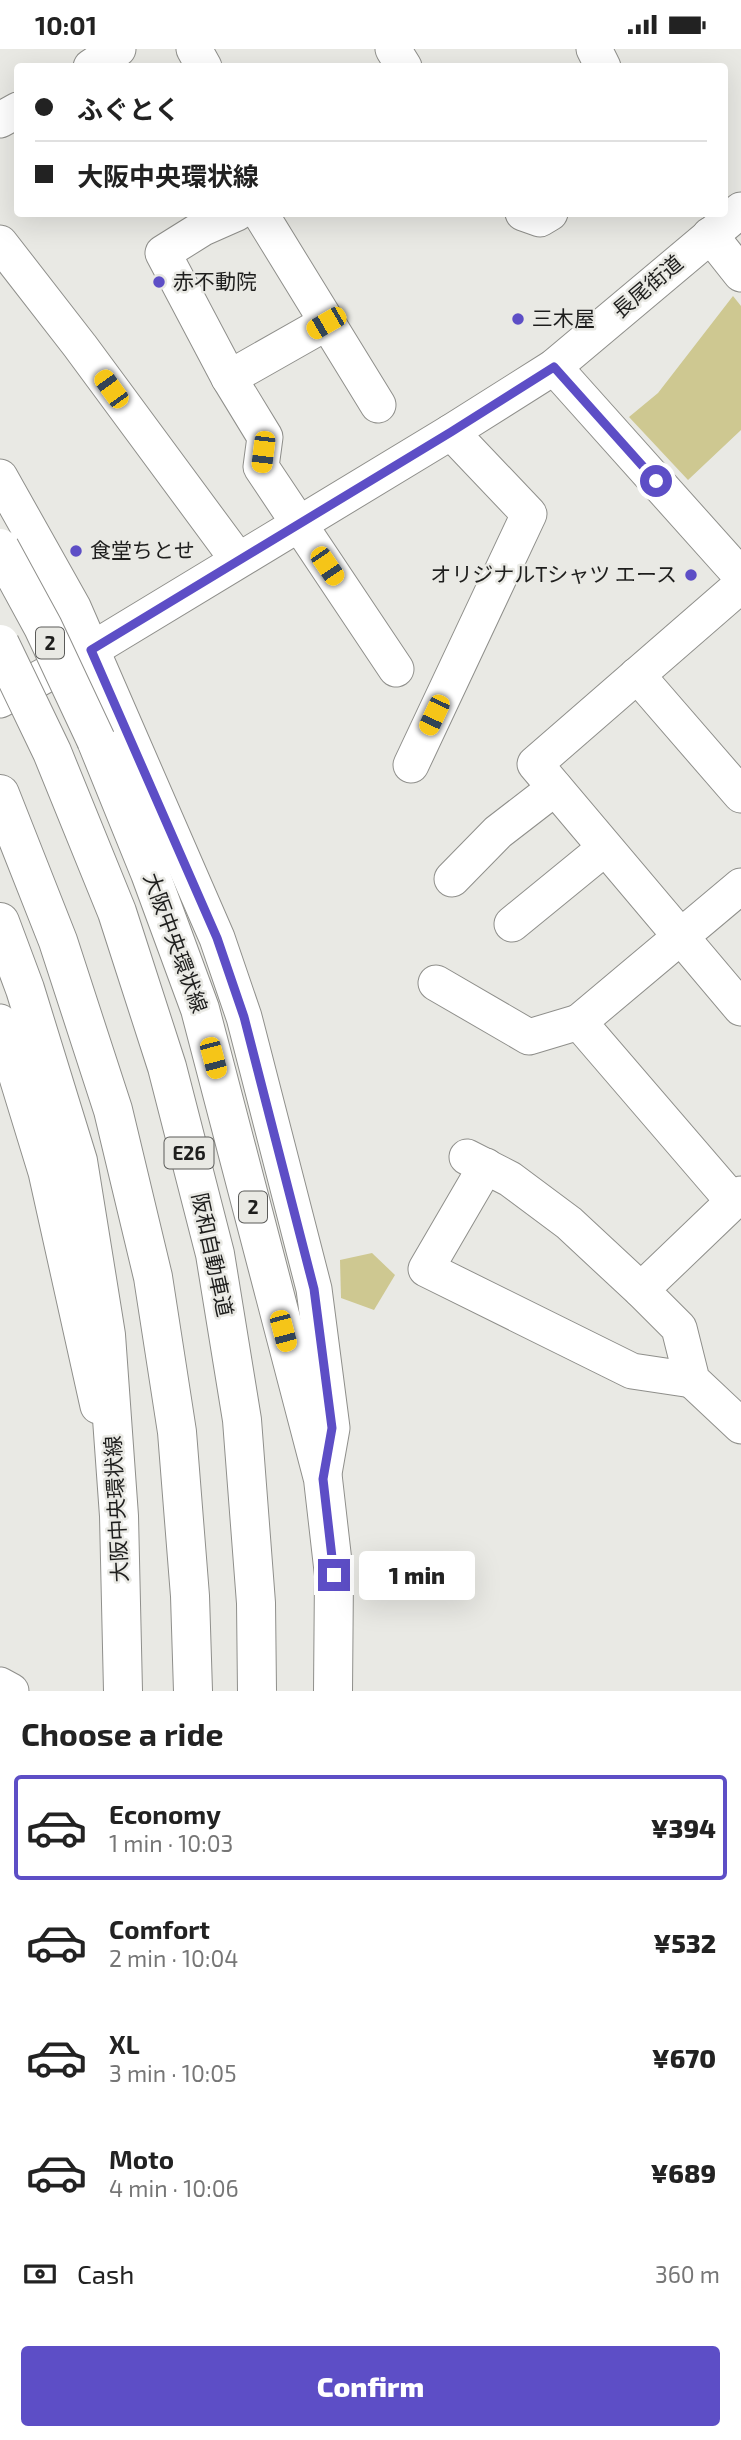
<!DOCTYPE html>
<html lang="en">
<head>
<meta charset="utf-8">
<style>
  :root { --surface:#fff; --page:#f6f6f6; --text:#222; --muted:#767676; --line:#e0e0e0; --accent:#5d4ec6 }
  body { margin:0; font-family:"Exo 2","Noto Sans JP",sans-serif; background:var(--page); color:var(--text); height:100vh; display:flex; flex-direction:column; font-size:26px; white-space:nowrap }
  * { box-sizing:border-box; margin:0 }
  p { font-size:23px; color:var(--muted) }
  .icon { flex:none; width:38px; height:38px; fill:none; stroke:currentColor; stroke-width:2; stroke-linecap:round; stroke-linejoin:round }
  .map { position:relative; height:1642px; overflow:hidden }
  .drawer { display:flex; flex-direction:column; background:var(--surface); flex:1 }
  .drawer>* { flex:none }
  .banner { position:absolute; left:14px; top:14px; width:714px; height:154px; border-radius:7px; box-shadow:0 7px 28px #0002; display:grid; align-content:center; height:154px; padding:0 21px; background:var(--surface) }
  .end { position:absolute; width:32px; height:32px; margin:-16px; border:9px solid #5d4ec6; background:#fff; box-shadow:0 0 0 4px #fff }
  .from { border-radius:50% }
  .bubble { position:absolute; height:49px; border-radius:7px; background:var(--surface); box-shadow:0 7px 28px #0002; font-size:23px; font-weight:800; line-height:49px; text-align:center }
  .car { position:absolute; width:21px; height:42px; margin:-21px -10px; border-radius:9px; box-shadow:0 0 5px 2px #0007; background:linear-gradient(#f5c518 24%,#345 0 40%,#f5c518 0 76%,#345 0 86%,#f5c518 0) }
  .banner b { display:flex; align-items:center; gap:24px; height:66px; font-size:26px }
  .banner b+b { border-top:2px solid var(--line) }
  .banner i { width:18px; height:18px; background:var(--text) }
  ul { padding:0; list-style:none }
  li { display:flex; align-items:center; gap:21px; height:105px; margin:0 14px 10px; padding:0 7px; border:4px solid transparent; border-radius:7px }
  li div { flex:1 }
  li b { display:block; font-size:26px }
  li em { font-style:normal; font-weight:800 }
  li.on { border-color:var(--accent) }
  li>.icon { width:63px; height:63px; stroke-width:1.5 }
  h2 { padding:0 21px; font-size:32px; line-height:84px }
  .pay { display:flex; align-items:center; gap:18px; height:77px; padding:0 21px; font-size:26px }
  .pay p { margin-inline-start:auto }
  .primary-button { display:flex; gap:14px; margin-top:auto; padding:14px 21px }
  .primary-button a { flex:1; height:80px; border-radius:7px; background:var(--accent); color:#fff; font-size:28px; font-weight:800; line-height:80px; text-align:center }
  .status { display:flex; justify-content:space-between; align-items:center; height:49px; padding:0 35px; background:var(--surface); direction:ltr }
  .status svg { height:19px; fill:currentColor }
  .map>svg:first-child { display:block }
  .green { fill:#cec891 }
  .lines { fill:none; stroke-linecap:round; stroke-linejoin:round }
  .street-casing { stroke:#8f8f8b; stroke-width:37 }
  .primary-casing { stroke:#8f8f8b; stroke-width:40 }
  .highway-casing { stroke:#8f8f8b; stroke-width:40 }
  .street { stroke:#fff; stroke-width:35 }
  .primary { stroke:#fff; stroke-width:38 }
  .highway { stroke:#fff; stroke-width:38 }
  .primary-bridge-casing { stroke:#8f8f8b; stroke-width:40; stroke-linecap:butt }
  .highway-bridge-casing { stroke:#8f8f8b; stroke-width:40; stroke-linecap:butt }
  .primary-bridge { stroke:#fff; stroke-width:38 }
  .highway-bridge { stroke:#fff; stroke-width:38 }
  .route { stroke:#5d4ec6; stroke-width:9 }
  .poi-dot { fill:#5d4ec6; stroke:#e9e9e4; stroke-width:2.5 }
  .labels { text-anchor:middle; stroke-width:5; stroke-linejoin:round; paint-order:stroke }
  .shield { fill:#e9e9e4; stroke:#5b5b59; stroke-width:2 }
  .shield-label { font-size:19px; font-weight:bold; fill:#1e1e1d }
  .poi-label { font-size:21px; fill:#1e1e1d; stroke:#e9e9e4; text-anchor:start }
  .street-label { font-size:21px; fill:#1e1e1d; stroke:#e9e9e4 }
</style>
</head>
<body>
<div class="status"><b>10:01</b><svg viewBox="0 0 49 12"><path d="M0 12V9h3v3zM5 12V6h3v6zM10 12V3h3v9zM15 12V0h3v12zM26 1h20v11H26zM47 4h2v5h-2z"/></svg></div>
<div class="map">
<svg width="741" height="1642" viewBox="0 0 741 1642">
  <rect width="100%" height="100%" fill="#e9e9e4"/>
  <g class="green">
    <polygon points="733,247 741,257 741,381 688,431 629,368 658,344"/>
    <polygon points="372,1204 395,1226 374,1261 341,1249 340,1211"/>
  </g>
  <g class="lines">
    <defs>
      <g id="street">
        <polyline points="194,0 204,18"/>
        <polyline points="393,0 404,18"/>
        <polyline points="594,0 603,18"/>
        <polyline points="91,18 118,0"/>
        <polyline points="0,71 18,61"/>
        <polyline points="237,164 203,179 163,204 229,329 265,388 261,418 396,620"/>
        <polyline points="260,164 378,356"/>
        <polyline points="523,164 540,170 550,164"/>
        <polyline points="710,186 741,225"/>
        <polyline points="0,194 80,297 238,511"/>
        <polyline points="554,318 741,527"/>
        <polyline points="229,329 326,274"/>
        <polyline points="0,428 73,558 217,889 244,968 314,1240 332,1379 323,1430"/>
        <polyline points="741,536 535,715 741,959"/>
        <polyline points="637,626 741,746"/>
        <polyline points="0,651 91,601 451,383 554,318 741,161"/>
        <polyline points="411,716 529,465 451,383"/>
        <polyline points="452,830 498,783 555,739"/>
        <polyline points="512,875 605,799"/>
        <polyline points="436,934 529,988 579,973"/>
        <polyline points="0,973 46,1123 98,1357"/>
        <polyline points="467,1108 510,1130 569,1174 641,1241"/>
        <polyline points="486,1117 426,1220 632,1322 692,1331"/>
        <polyline points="741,1145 641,1241 679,1279 692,1331 741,1377"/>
        <polyline points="733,1152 579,973 741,837"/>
        <polyline points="0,1636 11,1642"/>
      </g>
      <g id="primary">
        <polyline points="96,691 150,824 200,960 323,1430 334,1526 333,1642"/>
        <polyline points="0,873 25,940 78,1112 106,1286 119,1467 123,1642"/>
      </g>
      <polyline id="highway" points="0,745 58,892 113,1061 153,1228 177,1383 190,1547 193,1642"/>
    </defs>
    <use href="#street" class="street-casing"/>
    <use href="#primary" class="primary-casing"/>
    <use href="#highway" class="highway-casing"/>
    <use href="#street" class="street"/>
    <use href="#primary" class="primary"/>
    <use href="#highway" class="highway"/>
    <defs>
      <polyline id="primary-bridge" points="0,499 43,578 96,691"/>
      <polyline id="highway-bridge" points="0,595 52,703 117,863 167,1018 215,1205 242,1371 256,1554 257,1642"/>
    </defs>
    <use href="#primary-bridge" class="primary-bridge-casing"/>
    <use href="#highway-bridge" class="highway-bridge-casing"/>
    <use href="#primary-bridge" class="primary-bridge"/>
    <use href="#highway-bridge" class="highway-bridge"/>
  </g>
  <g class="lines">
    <polyline class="route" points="334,1526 323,1430 332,1379 314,1240 244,968 217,889 91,601 451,383 554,318 656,432"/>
  </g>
  <g class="poi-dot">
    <circle cx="159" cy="233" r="7"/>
    <circle cx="518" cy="270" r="7"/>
    <circle cx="76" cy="502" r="7"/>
    <circle cx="691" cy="526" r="7"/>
  </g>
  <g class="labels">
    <g class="shield">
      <rect x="36" y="578.5" width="28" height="31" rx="5"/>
      <rect x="164.5" y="1088.5" width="49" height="31" rx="5"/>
      <rect x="239" y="1142.5" width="28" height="31" rx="5"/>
    </g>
    <g class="shield-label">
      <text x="50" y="601">2</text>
      <text x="189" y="1111">E26</text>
      <text x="253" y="1165">2</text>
    </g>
    <g class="poi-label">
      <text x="173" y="240">赤不動院</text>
      <text x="532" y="277">三木屋</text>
      <text x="90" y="509">食堂ちとせ</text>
      <text x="677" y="533" text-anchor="end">オリジナルTシャツ エース</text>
    </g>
    <g class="street-label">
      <text transform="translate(648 238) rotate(-40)" y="7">長尾街道</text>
      <text transform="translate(175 894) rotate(70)" y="7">大阪中央環状線</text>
      <text transform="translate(212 1206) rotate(78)" y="7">阪和自動車道</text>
      <text transform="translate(117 1460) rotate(-93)" y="7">大阪中央環状線</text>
    </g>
  </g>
</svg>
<i class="end from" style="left:656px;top:432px"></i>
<i class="end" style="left:334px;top:1526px"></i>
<div class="bubble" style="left:359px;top:1502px;width:116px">1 min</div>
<i class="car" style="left:326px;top:274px;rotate:240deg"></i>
<i class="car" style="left:111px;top:340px;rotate:324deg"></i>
<i class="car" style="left:263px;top:403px;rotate:187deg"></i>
<i class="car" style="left:327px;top:517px;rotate:146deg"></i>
<i class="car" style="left:434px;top:666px;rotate:205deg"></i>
<i class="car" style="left:213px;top:1009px;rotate:165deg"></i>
<i class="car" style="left:283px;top:1282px;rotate:165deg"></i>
<div class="banner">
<b><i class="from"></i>ふぐとく</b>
<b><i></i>大阪中央環状線</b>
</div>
</div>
<section class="drawer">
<h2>Choose a ride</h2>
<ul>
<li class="on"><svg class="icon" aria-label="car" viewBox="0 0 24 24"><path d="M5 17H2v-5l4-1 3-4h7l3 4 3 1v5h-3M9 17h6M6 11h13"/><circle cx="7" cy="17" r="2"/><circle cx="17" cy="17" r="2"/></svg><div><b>Economy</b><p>1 min · 10:03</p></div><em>¥394</em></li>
<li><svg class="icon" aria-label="car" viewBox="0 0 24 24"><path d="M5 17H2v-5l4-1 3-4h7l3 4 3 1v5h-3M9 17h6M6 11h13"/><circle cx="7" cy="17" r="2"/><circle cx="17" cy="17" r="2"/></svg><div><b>Comfort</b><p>2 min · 10:04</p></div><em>¥532</em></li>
<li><svg class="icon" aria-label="car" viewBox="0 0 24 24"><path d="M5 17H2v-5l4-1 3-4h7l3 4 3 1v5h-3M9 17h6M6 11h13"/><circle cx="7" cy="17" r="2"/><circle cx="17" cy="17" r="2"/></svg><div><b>XL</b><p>3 min · 10:05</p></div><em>¥670</em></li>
<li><svg class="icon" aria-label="car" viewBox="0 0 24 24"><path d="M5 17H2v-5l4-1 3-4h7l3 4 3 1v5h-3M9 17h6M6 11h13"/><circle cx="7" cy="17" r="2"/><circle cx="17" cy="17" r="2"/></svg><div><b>Moto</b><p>4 min · 10:06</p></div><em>¥689</em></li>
</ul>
<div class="pay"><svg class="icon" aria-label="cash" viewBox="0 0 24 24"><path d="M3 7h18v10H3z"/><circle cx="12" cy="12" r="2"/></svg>Cash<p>360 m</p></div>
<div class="primary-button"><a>Confirm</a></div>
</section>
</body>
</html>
